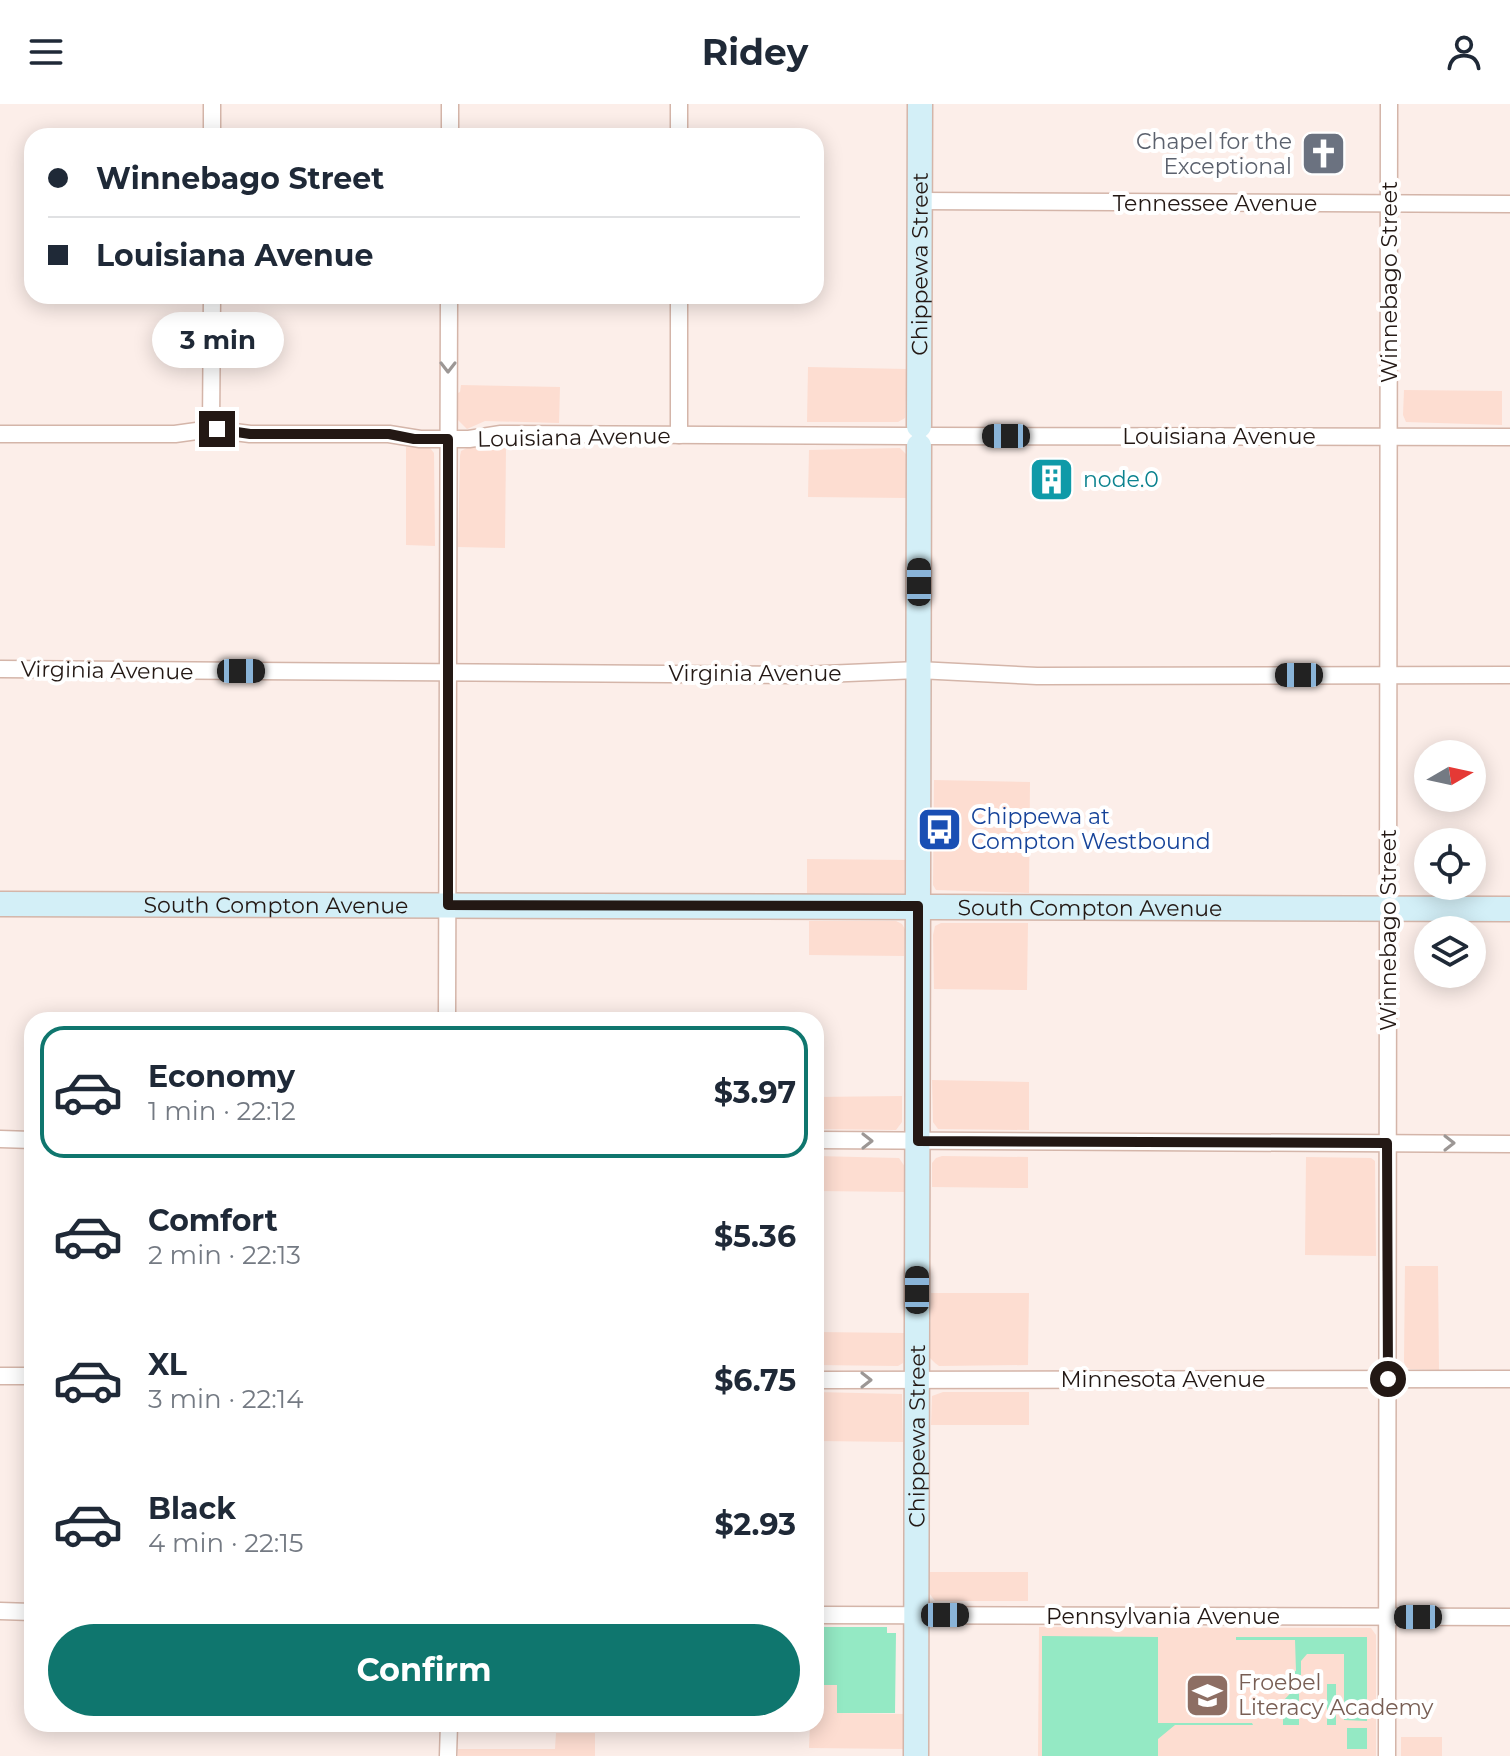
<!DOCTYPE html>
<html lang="en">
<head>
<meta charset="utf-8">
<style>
  :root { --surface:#fff; --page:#f2f2f3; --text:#1f2937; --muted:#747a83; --line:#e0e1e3; --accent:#0f766e }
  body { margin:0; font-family:Montserrat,sans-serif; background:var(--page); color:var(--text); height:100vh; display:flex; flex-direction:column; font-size:30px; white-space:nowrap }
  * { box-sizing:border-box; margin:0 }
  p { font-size:26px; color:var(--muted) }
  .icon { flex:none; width:44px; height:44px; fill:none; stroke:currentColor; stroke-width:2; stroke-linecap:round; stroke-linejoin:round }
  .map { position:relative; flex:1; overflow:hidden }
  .panel { position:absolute; left:24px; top:908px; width:800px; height:720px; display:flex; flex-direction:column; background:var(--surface); border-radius:24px; box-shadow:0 4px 20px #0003 }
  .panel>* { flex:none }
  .guide { position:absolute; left:24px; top:24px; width:800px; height:176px; border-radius:24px; box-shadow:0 4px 20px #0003; display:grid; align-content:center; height:176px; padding:0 24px; background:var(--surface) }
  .needle { width:52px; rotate:81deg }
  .buttons { position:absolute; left:1414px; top:636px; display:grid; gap:16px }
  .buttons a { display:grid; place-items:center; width:72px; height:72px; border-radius:50%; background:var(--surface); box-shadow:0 4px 20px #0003; font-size:40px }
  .end { position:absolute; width:36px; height:36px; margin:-18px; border:10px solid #231814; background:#fff; box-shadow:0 0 0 4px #fff }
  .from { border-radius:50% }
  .bubble { position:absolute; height:56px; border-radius:28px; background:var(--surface); box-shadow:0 4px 20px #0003; font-size:26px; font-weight:700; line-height:56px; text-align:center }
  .car { position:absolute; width:24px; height:48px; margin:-24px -12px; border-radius:10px; box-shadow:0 0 6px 2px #0007; background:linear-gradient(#222 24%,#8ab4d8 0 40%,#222 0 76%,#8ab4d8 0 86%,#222 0) }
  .guide b { display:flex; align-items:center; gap:28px; height:76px; font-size:30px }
  .guide b+b { border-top:2px solid var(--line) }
  .guide i { width:20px; height:20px; background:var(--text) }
  ul { padding:14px 0 0; list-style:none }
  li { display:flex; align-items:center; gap:24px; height:132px; margin:0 16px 12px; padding:0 8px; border:4px solid transparent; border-radius:24px }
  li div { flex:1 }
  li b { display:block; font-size:30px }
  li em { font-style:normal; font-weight:700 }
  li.active { border-color:var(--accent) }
  li>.icon { width:72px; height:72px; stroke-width:1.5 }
  .action { display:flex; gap:16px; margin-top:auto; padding:16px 24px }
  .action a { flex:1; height:92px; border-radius:48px; background:var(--accent); color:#fff; font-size:32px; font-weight:700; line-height:92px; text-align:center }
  header { display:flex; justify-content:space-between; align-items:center; height:104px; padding:0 24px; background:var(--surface); font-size:36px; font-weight:700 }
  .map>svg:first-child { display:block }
  .built { fill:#fdddd1 }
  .green { fill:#94e9c4 }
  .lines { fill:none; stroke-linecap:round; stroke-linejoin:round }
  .street-casing { stroke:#d4b5a9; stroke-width:19 }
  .secondary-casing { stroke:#d4b5a9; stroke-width:27 }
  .street { stroke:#fff; stroke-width:16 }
  .secondary { stroke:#d3eff7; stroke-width:24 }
  .oneway { stroke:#9c9795 }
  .route { stroke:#231814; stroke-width:10 }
  .labels { text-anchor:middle; stroke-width:8; stroke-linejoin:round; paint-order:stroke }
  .worship-label { font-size:22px; fill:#5b616d; stroke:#fff; text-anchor:end }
  .street-label { font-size:22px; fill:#231814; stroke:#fff }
  .culture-label { font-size:22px; fill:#0d838f; stroke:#fff; text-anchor:start }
  .transit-label { font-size:22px; fill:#164399; stroke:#fff; text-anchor:start }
  .education-label { font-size:22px; fill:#785e54; stroke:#fff; text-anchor:start }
</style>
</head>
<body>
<header><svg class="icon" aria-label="menu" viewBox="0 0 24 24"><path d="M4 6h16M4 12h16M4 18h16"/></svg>Ridey<svg class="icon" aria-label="person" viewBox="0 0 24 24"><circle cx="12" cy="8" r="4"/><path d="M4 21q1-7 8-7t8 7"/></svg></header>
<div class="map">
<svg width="1510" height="1652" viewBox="0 0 1510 1652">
  <rect width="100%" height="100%" fill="#fceee9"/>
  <g class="built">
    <polygon points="808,263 907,265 905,314 898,318 807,318"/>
    <polygon points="461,281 560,283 559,319 485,317 467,325 456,314 456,290 460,288"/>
    <polygon points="1404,286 1502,287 1502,321 1406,318 1403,311"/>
    <polygon points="406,343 430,344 434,349 435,442 406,441"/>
    <polygon points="469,343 506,343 505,444 458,443 460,352 461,347"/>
    <polygon points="900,344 906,350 906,394 808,393 809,346"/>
    <polygon points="934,676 1030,678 1029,789 936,786 933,781"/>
    <polygon points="807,755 905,756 904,789 807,789"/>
    <polygon points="809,817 896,817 902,820 905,825 904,852 809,851"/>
    <polygon points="941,819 1028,819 1027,886 934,885 933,831 935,822"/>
    <polygon points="932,976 1029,978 1029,1026 938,1025 933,1018"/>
    <polygon points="902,992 902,1018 896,1026 816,1025 816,993"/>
    <polygon points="816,1052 899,1054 905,1063 905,1088 816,1087"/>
    <polygon points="942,1052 1028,1053 1028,1084 932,1083 932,1059 936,1054"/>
    <polygon points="1306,1053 1371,1054 1375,1057 1376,1152 1305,1151"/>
    <polygon points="1405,1162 1438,1162 1439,1266 1410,1265 1406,1263 1404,1258"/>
    <polygon points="931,1189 1029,1189 1028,1261 939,1262 935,1259 930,1254"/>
    <polygon points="816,1228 904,1229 903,1259 898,1262 816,1261"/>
    <polygon points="816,1288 902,1290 903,1338 816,1337"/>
    <polygon points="943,1288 1029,1288 1029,1321 931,1321 932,1292"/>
    <polygon points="930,1468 1028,1468 1028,1497 935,1497 929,1489"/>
    <polygon points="1039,1523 1371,1524 1376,1531 1376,1652 1038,1652"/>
    <polygon points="816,1581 837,1581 837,1609 904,1610 904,1645 809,1644 810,1620 816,1620"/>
    <polygon points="556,1629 595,1629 595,1652 458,1652 458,1645 555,1645"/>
    <rect x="1401" y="1633" width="41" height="19"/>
  </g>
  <g class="green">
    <polygon points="816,1523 887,1523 887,1529 896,1529 895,1609 837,1609 837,1581 816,1581"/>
    <polygon points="1042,1532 1158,1533 1158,1619 1252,1619 1253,1621 1175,1621 1158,1635 1158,1652 1042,1652"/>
    <polygon points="1236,1533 1367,1533 1367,1617 1344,1616 1344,1550 1307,1550 1301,1557 1301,1571 1292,1571 1292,1568 1296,1567 1295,1536 1236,1536"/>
    <polygon points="1299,1580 1299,1621 1283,1621 1283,1611 1270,1611"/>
    <rect x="1327" y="1580" width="9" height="41"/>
    <polygon points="1367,1624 1367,1645 1347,1645 1347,1624"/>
  </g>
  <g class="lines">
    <defs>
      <g id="street">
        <polyline points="679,0 679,32"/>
        <polyline points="212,32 212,0"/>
        <polyline points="450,32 450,0"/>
        <polyline points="919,97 1510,100"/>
        <polyline points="679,192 679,331"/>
        <polyline points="211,325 212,192"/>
        <polyline points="0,330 175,330 211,325 250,330 389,330 420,335 469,335 501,330 909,332"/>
        <polyline points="929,332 1510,333"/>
        <polyline points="0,565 801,571 918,566 1037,572 1510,571"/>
        <polyline points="447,916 449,192"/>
        <polyline points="0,1035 32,1036"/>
        <polyline points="816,1036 1510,1040"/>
        <polyline points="0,1272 32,1272"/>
        <polyline points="816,1276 1510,1275"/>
        <polyline points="0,1507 32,1508"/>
        <polyline points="816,1511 1510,1513"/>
        <polyline points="448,1652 449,1620"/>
        <polyline points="1387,1652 1389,0"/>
      </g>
      <g id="secondary">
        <path id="s1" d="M 919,322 L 920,0"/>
        <path id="s2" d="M 0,800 L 1510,805"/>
        <path id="s3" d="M 916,1652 L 919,342"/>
      </g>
    </defs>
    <use href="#street" class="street-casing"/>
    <use href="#secondary" class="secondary-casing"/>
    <use href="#street" class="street"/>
    <use href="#secondary" class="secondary"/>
  </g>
  <defs><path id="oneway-chevron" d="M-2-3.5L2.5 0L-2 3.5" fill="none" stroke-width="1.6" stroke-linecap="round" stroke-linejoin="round" transform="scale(2)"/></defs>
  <g class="oneway">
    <use href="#oneway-chevron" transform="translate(448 263) rotate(90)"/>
    <use href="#oneway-chevron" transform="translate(867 1037)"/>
    <use href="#oneway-chevron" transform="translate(1449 1039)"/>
    <use href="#oneway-chevron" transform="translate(866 1276)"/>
  </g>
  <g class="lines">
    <polyline class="route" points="217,325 250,330 389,330 414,335 448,335 448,801 918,802 918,1037 1387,1039 1388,1275"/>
  </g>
  <defs>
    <symbol id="church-square" viewBox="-11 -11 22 22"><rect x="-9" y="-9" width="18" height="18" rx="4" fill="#6b7280" stroke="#fff"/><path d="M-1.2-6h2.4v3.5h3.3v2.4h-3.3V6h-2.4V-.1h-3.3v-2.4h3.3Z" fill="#fff"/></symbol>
    <symbol id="building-square" viewBox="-11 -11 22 22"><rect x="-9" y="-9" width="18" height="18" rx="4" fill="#0f9aa8" stroke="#fff"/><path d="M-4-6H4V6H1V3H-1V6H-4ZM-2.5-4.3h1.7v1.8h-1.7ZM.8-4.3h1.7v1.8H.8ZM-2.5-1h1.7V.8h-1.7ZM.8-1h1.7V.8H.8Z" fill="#fff"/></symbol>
    <symbol id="bus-square" viewBox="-11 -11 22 22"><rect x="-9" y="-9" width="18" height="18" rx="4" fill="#1a4fb4" stroke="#fff"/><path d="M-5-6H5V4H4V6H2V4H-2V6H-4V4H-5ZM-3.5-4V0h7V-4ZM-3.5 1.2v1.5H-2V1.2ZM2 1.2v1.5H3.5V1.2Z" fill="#fff"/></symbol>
    <symbol id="school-square" viewBox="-11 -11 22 22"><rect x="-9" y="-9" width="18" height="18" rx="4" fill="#8d6e63" stroke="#fff"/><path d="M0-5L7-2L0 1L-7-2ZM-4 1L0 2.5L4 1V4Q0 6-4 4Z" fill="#fff"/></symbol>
  </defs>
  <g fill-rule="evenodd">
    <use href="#church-square" x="1298" y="24" width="51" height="51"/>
    <use href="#building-square" x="1026" y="350" width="51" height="51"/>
    <use href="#bus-square" x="914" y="700" width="51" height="51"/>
    <use href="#school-square" x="1182" y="1566" width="51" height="51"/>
  </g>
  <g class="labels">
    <g class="worship-label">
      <text x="1292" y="45">Chapel for the<tspan x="1292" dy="25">Exceptional</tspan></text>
    </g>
    <g class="street-label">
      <text x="1215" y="107">Tennessee Avenue</text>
      <text dy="8" stroke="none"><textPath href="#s1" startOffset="162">Chippewa Street</textPath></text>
      <text transform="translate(1389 178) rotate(-90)" y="8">Winnebago Street</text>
      <text x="1219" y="340">Louisiana Avenue</text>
      <text transform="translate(574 333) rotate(-1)" y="8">Louisiana Avenue</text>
      <text transform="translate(107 566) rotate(1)" y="8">Virginia Avenue</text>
      <text x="755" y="577">Virginia Avenue</text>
      <text dy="8" stroke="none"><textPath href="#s2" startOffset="276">South Compton Avenue</textPath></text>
      <text dy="8" stroke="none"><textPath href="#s2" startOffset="1090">South Compton Avenue</textPath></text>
      <text transform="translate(1388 826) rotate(-90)" y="8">Winnebago Street</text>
      <text x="1163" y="1283">Minnesota Avenue</text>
      <text dy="8" stroke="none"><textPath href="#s3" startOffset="320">Chippewa Street</textPath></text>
      <text x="1163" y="1520">Pennsylvania Avenue</text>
    </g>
    <g class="culture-label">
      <text x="1083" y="383">node.0</text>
    </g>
    <g class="transit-label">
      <text x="971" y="720">Chippewa at<tspan x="971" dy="25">Compton Westbound</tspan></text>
    </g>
    <g class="education-label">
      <text x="1238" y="1586">Froebel<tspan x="1238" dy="25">Literacy Academy</tspan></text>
    </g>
  </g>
</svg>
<div class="buttons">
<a><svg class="needle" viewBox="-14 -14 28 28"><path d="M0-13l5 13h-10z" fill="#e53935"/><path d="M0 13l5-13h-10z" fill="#747a83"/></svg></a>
<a><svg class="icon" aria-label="locate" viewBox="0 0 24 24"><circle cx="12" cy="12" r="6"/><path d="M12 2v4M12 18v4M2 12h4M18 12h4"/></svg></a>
<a><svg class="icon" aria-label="layers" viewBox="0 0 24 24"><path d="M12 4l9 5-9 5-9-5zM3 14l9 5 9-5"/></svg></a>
</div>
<i class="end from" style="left:1388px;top:1275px"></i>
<i class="end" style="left:217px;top:325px"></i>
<div class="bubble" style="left:152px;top:208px;width:132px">3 min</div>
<i class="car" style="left:1006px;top:332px;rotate:270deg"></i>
<i class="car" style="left:919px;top:478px;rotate:0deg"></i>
<i class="car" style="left:241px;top:567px;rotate:90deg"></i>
<i class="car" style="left:1299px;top:571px;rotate:270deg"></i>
<i class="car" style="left:917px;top:1186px;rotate:0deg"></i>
<i class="car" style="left:945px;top:1511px;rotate:90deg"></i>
<i class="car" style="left:1418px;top:1513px;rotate:270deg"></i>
<div class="guide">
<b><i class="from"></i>Winnebago Street</b>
<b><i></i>Louisiana Avenue</b>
</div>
<section class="panel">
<ul>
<li class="active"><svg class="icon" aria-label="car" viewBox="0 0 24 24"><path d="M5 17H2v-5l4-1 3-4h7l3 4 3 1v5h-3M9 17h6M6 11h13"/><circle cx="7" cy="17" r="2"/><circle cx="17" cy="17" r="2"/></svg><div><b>Economy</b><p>1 min · 22:12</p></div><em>$3.97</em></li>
<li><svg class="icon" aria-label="car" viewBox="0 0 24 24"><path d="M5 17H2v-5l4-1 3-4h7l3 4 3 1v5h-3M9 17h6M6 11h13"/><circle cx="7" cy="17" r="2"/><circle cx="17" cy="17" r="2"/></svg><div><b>Comfort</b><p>2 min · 22:13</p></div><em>$5.36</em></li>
<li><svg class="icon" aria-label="car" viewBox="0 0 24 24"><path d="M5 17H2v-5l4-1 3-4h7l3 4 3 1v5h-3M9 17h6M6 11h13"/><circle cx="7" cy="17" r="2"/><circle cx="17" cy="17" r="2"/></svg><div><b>XL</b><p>3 min · 22:14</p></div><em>$6.75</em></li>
<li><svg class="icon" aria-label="car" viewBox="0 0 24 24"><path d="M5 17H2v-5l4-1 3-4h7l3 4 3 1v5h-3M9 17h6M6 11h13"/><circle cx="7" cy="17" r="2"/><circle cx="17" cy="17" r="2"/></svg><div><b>Black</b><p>4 min · 22:15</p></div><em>$2.93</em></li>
</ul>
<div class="action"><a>Confirm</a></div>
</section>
</div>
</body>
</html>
